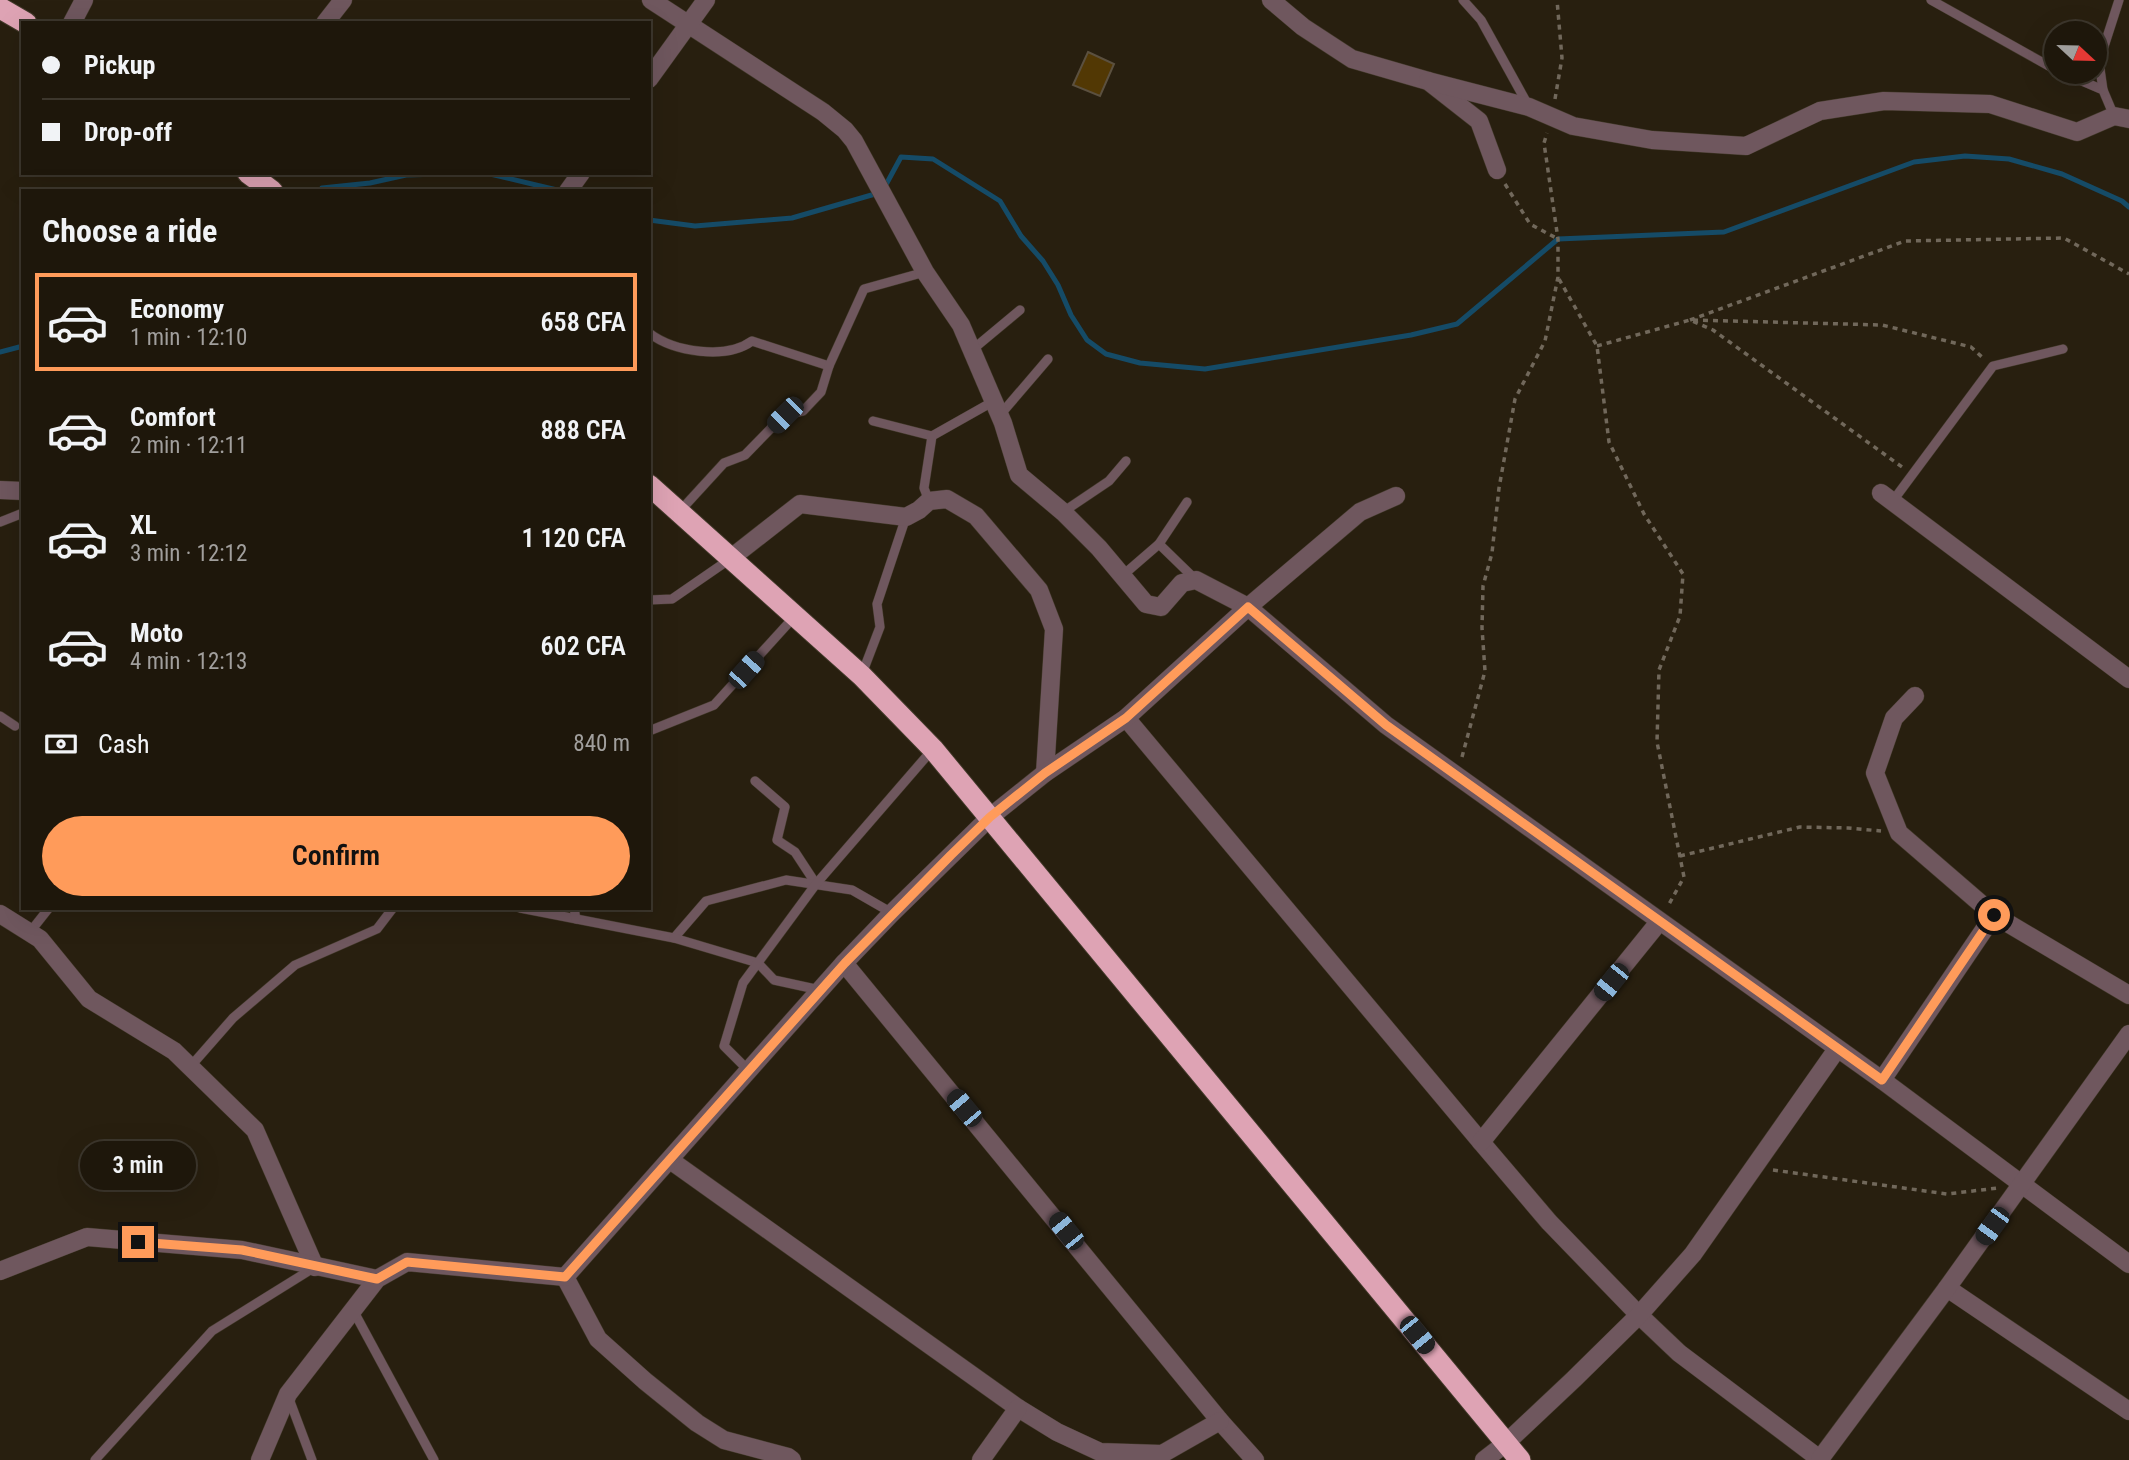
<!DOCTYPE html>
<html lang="en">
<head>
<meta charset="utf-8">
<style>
  :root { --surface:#1e170b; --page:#262014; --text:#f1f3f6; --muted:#a19f9d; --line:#3c362c; --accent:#ff9b5a }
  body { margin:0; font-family:"Roboto Condensed",sans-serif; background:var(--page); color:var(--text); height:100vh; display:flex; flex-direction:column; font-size:26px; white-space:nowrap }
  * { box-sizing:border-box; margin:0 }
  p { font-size:23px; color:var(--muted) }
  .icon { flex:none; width:38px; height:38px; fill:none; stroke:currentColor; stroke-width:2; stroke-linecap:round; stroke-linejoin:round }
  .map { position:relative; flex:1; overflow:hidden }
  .drawer { position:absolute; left:21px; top:189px; width:630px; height:721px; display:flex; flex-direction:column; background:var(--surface); border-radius:0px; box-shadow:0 7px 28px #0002,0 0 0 2px var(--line) }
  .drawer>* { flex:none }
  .hud { position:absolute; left:21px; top:21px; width:630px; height:154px; border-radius:0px; box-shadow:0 7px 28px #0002,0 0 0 2px var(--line); display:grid; align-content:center; height:154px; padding:0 21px; background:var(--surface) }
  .needle { width:46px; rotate:112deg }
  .controls { position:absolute; left:2044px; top:21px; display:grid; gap:14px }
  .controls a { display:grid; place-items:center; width:63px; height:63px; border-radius:50%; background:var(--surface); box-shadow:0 7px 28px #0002,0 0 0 2px var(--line); font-size:35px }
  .end { position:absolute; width:32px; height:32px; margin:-16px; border:9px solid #ff9b5a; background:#111; box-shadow:0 0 0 4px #111 }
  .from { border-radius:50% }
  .bubble { position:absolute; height:49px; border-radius:24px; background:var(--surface); box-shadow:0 7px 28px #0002,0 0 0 2px var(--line); font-size:23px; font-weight:600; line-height:49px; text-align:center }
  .car { position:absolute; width:21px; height:42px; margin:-21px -10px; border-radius:9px; box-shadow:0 0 5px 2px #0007; background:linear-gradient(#222 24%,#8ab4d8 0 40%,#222 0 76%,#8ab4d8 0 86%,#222 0) }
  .hud b { display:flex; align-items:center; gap:24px; height:66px; font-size:26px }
  .hud b+b { border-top:2px solid var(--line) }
  .hud i { width:18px; height:18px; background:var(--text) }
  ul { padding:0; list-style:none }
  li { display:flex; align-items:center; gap:21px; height:98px; margin:0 14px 10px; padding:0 7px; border:4px solid transparent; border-radius:0px }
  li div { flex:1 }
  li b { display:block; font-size:26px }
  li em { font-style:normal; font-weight:600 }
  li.on { border-color:var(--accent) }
  li>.icon { width:63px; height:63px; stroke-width:1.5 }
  h2 { padding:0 21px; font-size:32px; line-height:84px }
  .pay { display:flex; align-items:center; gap:18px; height:77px; padding:0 21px; font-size:26px }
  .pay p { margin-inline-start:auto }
  .button { display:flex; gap:14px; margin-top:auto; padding:14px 21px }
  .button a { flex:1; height:80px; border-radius:42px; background:var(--accent); color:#111; font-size:28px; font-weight:600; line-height:80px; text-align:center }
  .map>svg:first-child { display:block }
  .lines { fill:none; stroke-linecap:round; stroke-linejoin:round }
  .stream { stroke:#154b67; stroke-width:5 }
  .building { fill:#523804; stroke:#5b503f; stroke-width:2 }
  .lane-casing { stroke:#42392a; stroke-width:10 }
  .street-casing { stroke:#42392a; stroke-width:19 }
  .highway-casing { stroke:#42392a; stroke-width:23 }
  .path { stroke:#71685b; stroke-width:3.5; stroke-dasharray:5 5; stroke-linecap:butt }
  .lane { stroke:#6f575e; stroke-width:9 }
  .street { stroke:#6f575e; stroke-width:18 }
  .highway { stroke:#dea3b4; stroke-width:21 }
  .route { stroke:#ff9b5a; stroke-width:9 }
</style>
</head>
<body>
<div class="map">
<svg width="2129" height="1460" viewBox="0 0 2129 1460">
  <rect width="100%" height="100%" fill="#281f0f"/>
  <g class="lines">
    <g class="stream">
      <polyline points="486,173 557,190"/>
      <polyline points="322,188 370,183 406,175 476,173"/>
      <polyline points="649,220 695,226 792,218 882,192 901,157 933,159 1000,201 1021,236 1043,261 1058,285 1071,315 1087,340 1106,354 1140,363 1205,369 1411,335 1457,324 1558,239 1724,232 1914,162 1965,156 2009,159 2062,174 2122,201 2129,207"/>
      <polyline points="0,352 23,346"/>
    </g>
  </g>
  <polygon class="building" points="1088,52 1114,64 1100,96 1073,85"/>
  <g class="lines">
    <defs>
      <g id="lane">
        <polyline points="1463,0 1481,20 1528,105"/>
        <polyline points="1931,0 2056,70"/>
        <polyline points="2061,72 2103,90 2114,116"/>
        <polyline points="2103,90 2099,62 2119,0"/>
        <path d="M 649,333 C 674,352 726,360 752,341 L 829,366"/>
        <polyline points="972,350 1020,310"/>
        <polyline points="1000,415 1048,359"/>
        <polyline points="873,421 932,436"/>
        <polyline points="929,501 924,488 932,436 994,401"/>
        <polyline points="1892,502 1993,366 2063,349"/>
        <polyline points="680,511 724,463 745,455 784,415 803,411 821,392 829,366 864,289 925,272"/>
        <polyline points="1063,512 1109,481 1126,461"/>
        <polyline points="0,522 23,513"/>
        <polyline points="1159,544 1195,579"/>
        <polyline points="1122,576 1159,544 1187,502"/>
        <polyline points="649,600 672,599 730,559"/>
        <polyline points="862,674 880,627 877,604 906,517"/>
        <polyline points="0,716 15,726"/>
        <polyline points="649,731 714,705 794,617"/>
        <polyline points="755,781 785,807 777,840 795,852 816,884"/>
        <polyline points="520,908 674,938 706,901 786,880 852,890 892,913"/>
        <polyline points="574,908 576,919"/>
        <polyline points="30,932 49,908"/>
        <polyline points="674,938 758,963 774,980 820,990"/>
        <polyline points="190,1067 233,1018 295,965 377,929 393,908"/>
        <polyline points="749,1071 724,1046 743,983 816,884 932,750"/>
        <polyline points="353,1310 434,1460"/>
        <polyline points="288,1396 312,1460"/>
        <polyline points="95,1460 212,1331 315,1267"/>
      </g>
      <g id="street">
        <polyline points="651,0 823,112 845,130 854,141 925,272 961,325 1003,423 1019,475 1063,512 1099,548 1146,604 1161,607 1182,583 1196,580 1248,607 1386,725 1882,1080 2129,1264"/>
        <polyline points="1271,0 1303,27 1352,59 1428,81 1479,121 1497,170"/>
        <polyline points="72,23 84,0"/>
        <polyline points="325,23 343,0"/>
        <polyline points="649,79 706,0"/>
        <polyline points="1428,81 1529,107 1573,126 1652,140 1746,146 1820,111 1884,101 1990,104 2077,132 2114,116 2129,119"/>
        <polyline points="568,191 581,173"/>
        <polyline points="0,490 23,491"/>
        <polyline points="1881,493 2129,679"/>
        <polyline points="731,558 800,504 906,517 919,510 929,501 947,499 976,516 1039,590 1054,629 1045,773"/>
        <polyline points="1915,696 1894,718 1875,773 1899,833 1994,915 2129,995"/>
        <polyline points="1126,718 1481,1142 1549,1222 1639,1315 1679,1353 1821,1460"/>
        <polyline points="0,914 40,939 89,999 174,1051 255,1130 315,1267"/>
        <polyline points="844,963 1220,1421 1255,1460"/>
        <polyline points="1882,1080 1994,915"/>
        <polyline points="1481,1142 1659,922"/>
        <polyline points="670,1160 1018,1408 1057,1432 1100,1452 1162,1454 1220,1421"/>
        <polyline points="0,1271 87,1237 242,1250 377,1279"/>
        <polyline points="565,1277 598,1339 645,1381 697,1423 724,1440 788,1457 792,1460"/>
        <polyline points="1947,1288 2129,1411"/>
        <polyline points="1820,1459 1947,1288 2129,1034"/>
        <polyline points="260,1460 288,1394 377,1279 407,1262 565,1277 844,963 892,913 990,817 1045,773 1126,718 1248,607 1360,512 1396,496"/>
        <polyline points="981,1460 1018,1408"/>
        <polyline points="1484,1460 1506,1443 1574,1379 1639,1315 1693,1254 1837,1049"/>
      </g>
      <g id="highway">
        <polyline points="0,8 26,23"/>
        <polyline points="248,173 272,191"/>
        <polyline points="649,485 862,676 933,749 1520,1460"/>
      </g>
    </defs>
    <use href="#lane" class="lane-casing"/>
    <use href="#street" class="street-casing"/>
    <use href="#highway" class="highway-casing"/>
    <g class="path">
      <polyline points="1555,99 1562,58 1557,0"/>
      <polyline points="1505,184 1530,224 1558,239"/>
      <polyline points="1559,279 1597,346 1609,442 1644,514 1683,574 1680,616 1659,670 1657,742 1684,877 1668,906"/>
      <polyline points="1690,320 1905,241 2064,238 2129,274"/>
      <polyline points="1693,320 1882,325 1971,347 1983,358"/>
      <polyline points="1597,346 1690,320 1713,330 1902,467"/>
      <polyline points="1462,757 1485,671 1482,628 1483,586 1492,553 1499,488 1515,399 1545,341 1558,277 1558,239 1544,143 1547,133"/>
      <polyline points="1680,856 1800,827 1848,828 1881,831"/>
      <polyline points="1773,1170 1947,1194 1998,1188"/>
    </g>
    <use href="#lane" class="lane"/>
    <use href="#street" class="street"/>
    <use href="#highway" class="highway"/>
  </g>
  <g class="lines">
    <polyline class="route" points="138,1242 242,1250 377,1279 407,1262 565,1277 845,963 951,855 990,817 1045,773 1126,718 1248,607 1386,725 1882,1080 1994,915"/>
  </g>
</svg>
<div class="controls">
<a><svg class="needle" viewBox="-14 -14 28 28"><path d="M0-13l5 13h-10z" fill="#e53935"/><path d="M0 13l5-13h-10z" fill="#a19f9d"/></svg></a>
</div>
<i class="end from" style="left:1994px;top:915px"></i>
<i class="end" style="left:138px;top:1242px"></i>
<div class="bubble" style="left:80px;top:1141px;width:116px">3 min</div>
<i class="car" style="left:785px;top:415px;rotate:225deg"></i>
<i class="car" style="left:746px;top:670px;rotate:42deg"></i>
<i class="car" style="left:1611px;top:982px;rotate:219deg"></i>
<i class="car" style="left:964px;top:1108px;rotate:320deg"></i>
<i class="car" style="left:1992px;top:1226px;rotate:216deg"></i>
<i class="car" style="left:1066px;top:1231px;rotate:321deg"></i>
<i class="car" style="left:1417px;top:1335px;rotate:141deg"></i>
<div class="hud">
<b><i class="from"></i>Pickup</b>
<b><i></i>Drop-off</b>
</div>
<section class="drawer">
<h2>Choose a ride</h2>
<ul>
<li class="on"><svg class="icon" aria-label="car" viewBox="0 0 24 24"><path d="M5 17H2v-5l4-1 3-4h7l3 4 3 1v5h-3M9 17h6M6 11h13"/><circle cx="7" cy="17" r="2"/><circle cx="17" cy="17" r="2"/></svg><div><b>Economy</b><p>1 min · 12:10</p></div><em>658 CFA</em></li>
<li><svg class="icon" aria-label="car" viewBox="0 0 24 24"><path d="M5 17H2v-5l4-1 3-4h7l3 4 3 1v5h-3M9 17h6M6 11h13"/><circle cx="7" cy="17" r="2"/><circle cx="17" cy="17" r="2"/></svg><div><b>Comfort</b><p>2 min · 12:11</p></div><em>888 CFA</em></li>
<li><svg class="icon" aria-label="car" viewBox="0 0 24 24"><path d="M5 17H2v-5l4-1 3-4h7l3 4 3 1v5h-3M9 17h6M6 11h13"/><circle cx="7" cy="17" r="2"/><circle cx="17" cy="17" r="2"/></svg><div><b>XL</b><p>3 min · 12:12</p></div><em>1 120 CFA</em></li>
<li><svg class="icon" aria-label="car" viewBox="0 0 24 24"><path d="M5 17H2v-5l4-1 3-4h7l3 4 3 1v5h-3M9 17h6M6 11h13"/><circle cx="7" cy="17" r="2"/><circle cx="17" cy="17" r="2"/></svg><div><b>Moto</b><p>4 min · 12:13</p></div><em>602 CFA</em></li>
</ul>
<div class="pay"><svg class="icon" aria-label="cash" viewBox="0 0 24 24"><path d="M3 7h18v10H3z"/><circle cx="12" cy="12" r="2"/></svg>Cash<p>840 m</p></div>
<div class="button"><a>Confirm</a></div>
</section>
</div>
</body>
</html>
